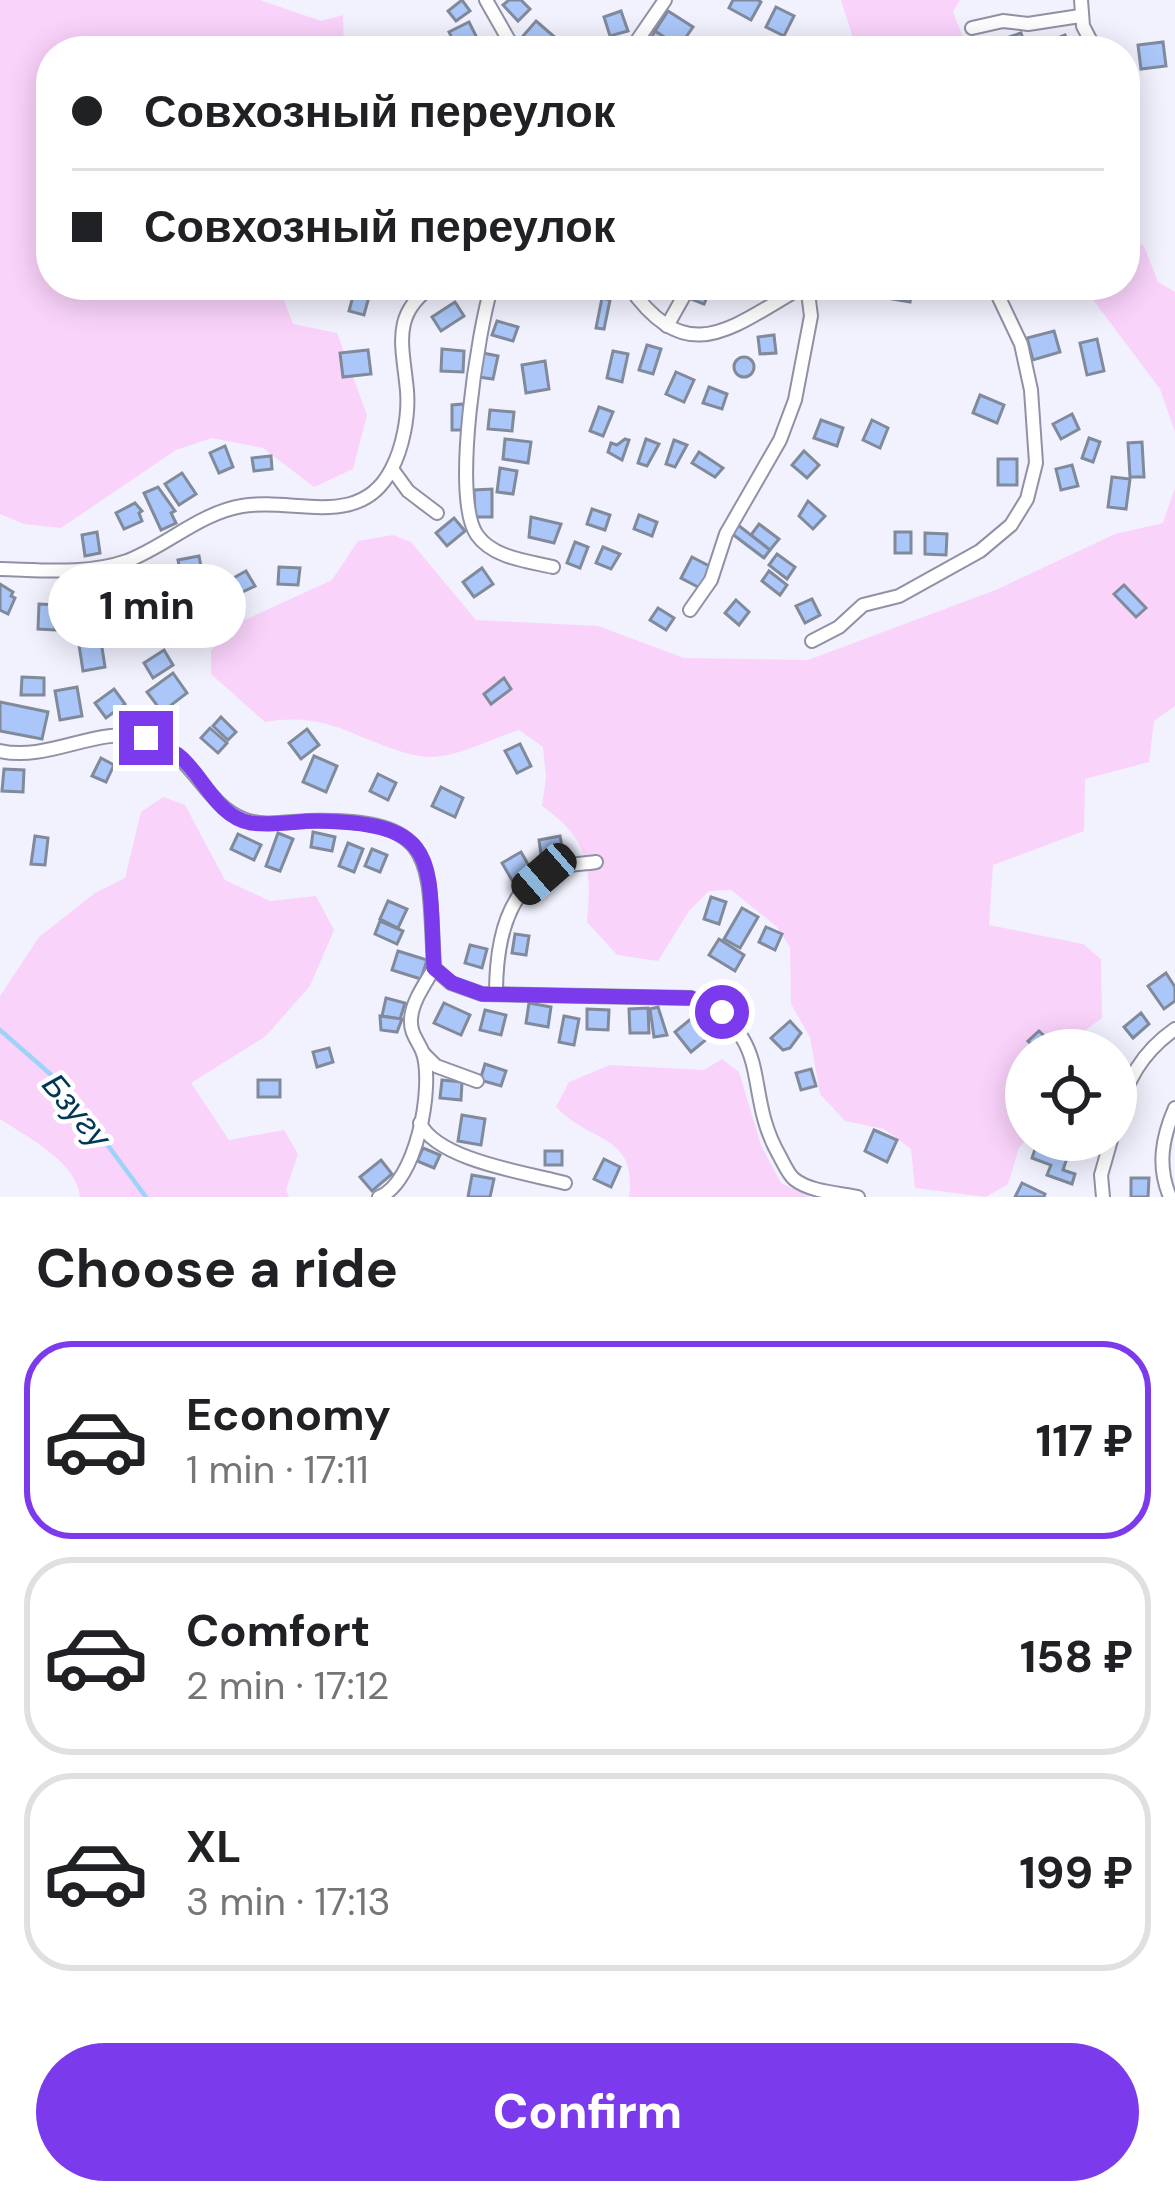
<!DOCTYPE html>
<html lang="en">
<head>
<meta charset="utf-8">
<style>
  :root { --surface:#fff; --page:#f6f6f6; --text:#202124; --muted:#757577; --line:#e0e0e0; --accent:#7c3aed }
  body { margin:0; font-family:"DM Sans",sans-serif; background:var(--page); color:var(--text); height:100vh; display:flex; flex-direction:column; font-size:45px; white-space:nowrap }
  * { box-sizing:border-box; margin:0 }
  p { font-size:39px; color:var(--muted) }
  .icon { flex:none; width:66px; height:66px; fill:none; stroke:currentColor; stroke-width:2; stroke-linecap:round; stroke-linejoin:round }
  .map { position:relative; height:1197px; overflow:hidden }
  .drawer { display:flex; flex-direction:column; background:var(--surface); flex:1 }
  .drawer>* { flex:none }
  .top-card { position:absolute; left:36px; top:36px; width:1104px; height:264px; border-radius:48px; box-shadow:0 6px 30px #0003; display:grid; align-content:center; height:264px; padding:0 36px; background:var(--surface) }
  .buttons { position:absolute; left:1005px; top:1029px; display:grid; gap:24px }
  .buttons a { display:grid; place-items:center; width:132px; height:132px; border-radius:50%; background:var(--surface); box-shadow:0 6px 30px #0003; font-size:60px }
  .end { position:absolute; width:54px; height:54px; margin:-27px; border:15px solid #7c3aed; background:#fff; box-shadow:0 0 0 6px #fff }
  .from { border-radius:50% }
  .bubble { position:absolute; height:84px; border-radius:42px; background:var(--surface); box-shadow:0 6px 30px #0003; font-size:39px; font-weight:800; line-height:84px; text-align:center }
  .car { position:absolute; width:36px; height:72px; margin:-36px -18px; border-radius:15px; box-shadow:0 0 9px 3px #0007; background:linear-gradient(#222 24%,#8ab4d8 0 40%,#222 0 76%,#8ab4d8 0 86%,#222 0) }
  .top-card b { display:flex; align-items:center; gap:42px; height:114px; font-size:45px }
  .top-card b+b { border-top:3px solid var(--line) }
  .top-card i { width:30px; height:30px; background:var(--text) }
  ul { padding:0; list-style:none }
  li { display:flex; align-items:center; gap:36px; height:198px; margin:0 24px 18px; padding:0 12px; border:6px solid var(--line); border-radius:48px }
  li div { flex:1 }
  li b { display:block; font-size:45px }
  li em { font-style:normal; font-weight:800 }
  li.current { border-color:var(--accent) }
  li>.icon { width:108px; height:108px; stroke-width:1.5 }
  h2 { padding:0 36px; font-size:54px; line-height:144px }
  .cta { display:flex; gap:24px; margin-top:auto; padding:24px 36px }
  .cta a { flex:1; height:138px; border-radius:72px; background:var(--accent); color:#fff; font-size:48px; font-weight:800; line-height:138px; text-align:center }
  .map>svg:first-child { display:block }
  .green { fill:#fad3fb }
  .lines { fill:none; stroke-linecap:round; stroke-linejoin:round }
  .stream { stroke:#9ed3f8; stroke-width:4.5 }
  .building { fill:#abc7f9; stroke:#808a9b; stroke-width:3 }
  .minor-casing { stroke:#9091a4; stroke-width:16 }
  .minor { stroke:#fff; stroke-width:12 }
  .route { stroke:#7c3aed; stroke-width:15 }
  .labels { text-anchor:middle; stroke-width:9; stroke-linejoin:round; paint-order:stroke }
  .water-label { font-size:33px; font-style:italic; fill:#003755; stroke:#fff }
</style>
</head>
<body>
<div class="map">
<svg width="1175" height="1197" viewBox="0 0 1175 1197">
  <rect width="100%" height="100%" fill="#f1f2fe"/>
  <g class="green">
    <polygon points="0,0 260,0 321,21 343,15 344,51 51,51 51,285 278,285 293,324 337,333 367,415 353,469 314,487 263,448 212,438 176,450 61,528 24,524 0,514"/>
    <polygon points="841,0 960,0 953,12 965,43 973,51 857,51"/>
    <polygon points="1125,236 1144,246 1158,282 1175,292 1175,432 1160,389 1082,285 1125,285"/>
    <path d="M 1175,488 L 1175,706 L 1154,721 L 1149,762 L 1085,779 L 1084,831 L 993,865 L 989,925 L 1083,944 L 1101,959 L 1102,1018 L 1079,1035 L 1071,1050 L 1026,1050 L 1026,1139 L 1019,1148 L 1008,1184 L 986,1197 L 915,1188 L 911,1149 L 884,1129 L 845,1121 L 820,1094 L 810,1037 L 791,1004 L 790,947 L 776,926 L 731,890 L 709,891 L 689,911 L 658,961 L 617,955 L 587,922 C 592,867 589,839 542,806 L 546,777 L 543,747 L 519,730 C 490,739 450,762 419,756 C 360,744 332,710 265,722 L 211,674 L 211,651 L 236,624 L 332,580 L 358,541 L 393,535 L 411,542 L 476,620 L 598,626 L 684,658 L 808,660 L 998,589 L 1115,534 L 1163,523 Z"/>
    <path d="M 163,797 L 185,805 L 225,880 L 270,901 L 316,896 L 334,930 L 310,986 L 266,1036 L 191,1083 L 229,1140 L 284,1130 L 298,1154 L 286,1190 L 289,1197 L 80,1197 C 77,1162 27,1137 0,1119 L 0,996 L 39,937 L 95,893 L 125,878 L 141,812 Z"/>
    <path d="M 722,1059 L 739,1072 L 761,1145 L 781,1183 L 810,1197 L 629,1197 C 637,1133 591,1144 556,1107 L 569,1082 L 610,1065 L 704,1070 Z"/>
  </g>
  <g class="lines">
    <polyline class="stream" points="0,1030 64,1086 146,1197"/>
  </g>
  <g class="building">
    <polygon points="462,0 470,11 456,21 448,11"/>
    <polygon points="509,0 521,0 530,9 518,21 503,5"/>
    <polygon points="733,0 758,0 761,2 751,20 729,8"/>
    <polygon points="776,7 794,16 784,36 766,27"/>
    <polygon points="621,11 628,31 610,36 604,17"/>
    <polygon points="668,11 693,27 679,47 655,31"/>
    <polygon points="536,21 558,40 548,51 540,51 523,36"/>
    <polygon points="469,22 482,48 458,51 449,32"/>
    <polygon points="655,31 679,47 676,51 655,51 648,43"/>
    <polygon points="1021,33 1027,51 1000,51 997,41"/>
    <polygon points="1065,35 1070,48 1048,51 1045,43"/>
    <polygon points="1163,42 1166,66 1141,69 1138,45"/>
    <polygon points="693,285 712,286 704,304 688,298"/>
    <polygon points="890,285 913,285 910,302 887,298"/>
    <polygon points="355,289 370,293 364,315 349,311"/>
    <polygon points="602,298 610,300 604,329 596,328"/>
    <polygon points="455,302 464,316 441,331 432,317"/>
    <polygon points="497,321 518,327 513,341 492,335"/>
    <polygon points="1054,331 1060,352 1033,360 1027,338"/>
    <polygon points="774,335 776,353 760,354 758,337"/>
    <polygon points="1097,339 1104,371 1087,375 1080,343"/>
    <polygon points="647,345 661,349 653,374 639,370"/>
    <polygon points="442,349 464,351 463,372 441,371"/>
    <polygon points="368,350 371,374 343,377 340,353"/>
    <polygon points="613,351 628,354 622,382 607,378"/>
    <polygon points="483,353 498,356 493,379 478,377"/>
    <circle cx="744" cy="367" r="10"/>
    <polygon points="545,361 549,389 526,393 522,365"/>
    <polygon points="676,372 694,380 684,402 666,394"/>
    <polygon points="709,387 727,394 722,409 703,403"/>
    <polygon points="980,395 1004,405 997,423 973,413"/>
    <polygon points="464,404 465,430 452,430 452,405"/>
    <polygon points="599,407 613,412 603,436 590,431"/>
    <polygon points="490,410 514,412 512,431 488,429"/>
    <polygon points="1072,414 1079,429 1061,439 1053,424"/>
    <polygon points="821,420 843,428 837,446 814,438"/>
    <polygon points="872,420 888,428 880,448 863,440"/>
    <polygon points="1089,438 1100,442 1093,462 1082,458"/>
    <polygon points="505,439 531,442 528,463 503,459"/>
    <polygon points="625,439 629,440 622,460 608,452 611,443 617,445"/>
    <polygon points="646,439 659,444 647,466 638,463"/>
    <polygon points="674,440 687,445 675,467 666,464"/>
    <polygon points="1142,442 1144,477 1130,477 1128,443"/>
    <polygon points="225,446 233,467 219,473 210,453"/>
    <polygon points="804,451 819,465 807,478 792,465"/>
    <polygon points="699,452 723,468 715,477 692,463"/>
    <polygon points="271,456 272,469 254,471 252,458"/>
    <rect x="998" y="459" width="19" height="26"/>
    <polygon points="1072,465 1078,486 1061,490 1056,469"/>
    <polygon points="500,468 517,471 513,494 497,492"/>
    <polygon points="182,473 196,494 179,505 165,484"/>
    <polygon points="1112,477 1130,479 1126,509 1108,507"/>
    <polygon points="158,487 175,511 171,513 176,523 161,530 144,493"/>
    <polygon points="492,489 492,517 475,517 474,490"/>
    <polygon points="808,501 825,516 813,529 799,516"/>
    <polygon points="135,503 142,511 139,513 142,521 124,529 116,513"/>
    <polygon points="592,509 610,515 605,530 587,524"/>
    <polygon points="639,515 657,522 652,536 634,529"/>
    <polygon points="531,517 561,524 554,543 529,537"/>
    <polygon points="454,518 465,531 447,546 436,533"/>
    <polygon points="759,524 779,539 770,550 751,535"/>
    <polygon points="738,525 770,550 764,558 731,533"/>
    <polygon points="97,532 100,553 85,556 82,535"/>
    <rect x="895" y="532" width="16" height="21"/>
    <polygon points="925,533 947,534 946,555 925,554"/>
    <polygon points="575,542 588,547 580,568 567,563"/>
    <polygon points="603,547 620,554 611,569 596,563"/>
    <polygon points="777,554 795,567 787,579 769,565"/>
    <polygon points="199,556 202,572 181,576 178,560"/>
    <polygon points="692,557 711,567 700,588 681,578"/>
    <polygon points="279,567 300,568 298,585 278,584"/>
    <polygon points="482,568 493,584 474,597 463,582"/>
    <polygon points="246,571 255,586 236,595 228,581"/>
    <polygon points="769,571 787,585 780,595 762,581"/>
    <polygon points="0,584 13,592 11,596 15,598 8,614 0,610"/>
    <polygon points="1124,585 1146,608 1136,617 1114,594"/>
    <polygon points="219,589 228,605 206,617 197,601"/>
    <polygon points="812,599 820,615 805,623 796,606"/>
    <polygon points="736,600 749,612 739,625 725,613"/>
    <polygon points="39,604 56,605 55,630 38,629"/>
    <polygon points="658,608 674,618 666,630 650,620"/>
    <polygon points="101,641 105,667 83,671 79,645"/>
    <polygon points="164,650 173,665 153,678 144,663"/>
    <polygon points="173,673 187,693 162,712 147,692"/>
    <polygon points="22,677 44,678 44,695 21,695"/>
    <polygon points="504,678 511,689 491,704 484,694"/>
    <polygon points="77,687 82,716 60,720 55,691"/>
    <polygon points="114,689 125,704 106,718 95,703"/>
    <polygon points="0,702 48,712 42,739 0,731"/>
    <polygon points="221,717 236,732 228,740 213,726"/>
    <polygon points="210,728 227,743 218,753 201,738"/>
    <polygon points="307,729 319,745 301,759 289,743"/>
    <polygon points="520,744 531,766 517,773 505,751"/>
    <polygon points="130,746 143,751 136,769 122,763"/>
    <polygon points="314,756 337,766 326,792 303,782"/>
    <polygon points="101,758 114,765 106,782 92,776"/>
    <polygon points="4,769 24,770 23,792 2,791"/>
    <polygon points="378,774 396,783 388,800 370,791"/>
    <polygon points="441,787 463,798 455,817 432,806"/>
    <polygon points="313,832 335,837 332,851 311,847"/>
    <polygon points="278,833 293,839 280,871 266,866"/>
    <polygon points="238,834 261,845 254,860 231,849"/>
    <polygon points="35,836 48,838 45,865 31,864"/>
    <polygon points="560,836 564,857 542,861 539,840"/>
    <polygon points="348,843 363,849 354,872 339,866"/>
    <polygon points="372,849 387,855 380,872 365,866"/>
    <polygon points="521,852 532,871 513,882 502,863"/>
    <polygon points="711,897 726,902 719,924 704,919"/>
    <polygon points="388,901 407,909 398,928 380,919"/>
    <polygon points="742,908 758,917 740,948 724,939"/>
    <polygon points="380,921 403,931 397,944 375,934"/>
    <polygon points="766,927 782,934 775,950 759,942"/>
    <polygon points="515,934 529,936 526,955 512,953"/>
    <polygon points="719,939 744,955 735,971 709,955"/>
    <polygon points="470,945 487,949 482,968 465,963"/>
    <polygon points="398,951 427,960 421,979 392,970"/>
    <polygon points="1166,973 1175,987 1175,1001 1164,1009 1148,986"/>
    <polygon points="386,998 405,1003 400,1019 382,1016"/>
    <polygon points="444,1003 470,1015 461,1035 434,1023"/>
    <polygon points="529,1003 551,1007 548,1027 526,1023"/>
    <polygon points="658,1007 667,1035 654,1037 650,1009"/>
    <polygon points="648,1008 649,1033 630,1033 629,1009"/>
    <polygon points="587,1009 609,1010 608,1030 587,1029"/>
    <polygon points="485,1010 506,1015 501,1035 480,1030"/>
    <polygon points="1141,1013 1149,1024 1133,1038 1124,1027"/>
    <polygon points="380,1016 402,1019 397,1032 381,1030"/>
    <polygon points="564,1016 579,1019 574,1045 559,1042"/>
    <polygon points="692,1018 708,1038 691,1052 675,1032"/>
    <polygon points="790,1021 801,1033 790,1048 783,1050 771,1038"/>
    <polygon points="1039,1031 1053,1044 1047,1050 1037,1050 1028,1041"/>
    <polygon points="329,1048 333,1062 317,1067 313,1052"/>
    <polygon points="485,1064 506,1071 501,1086 480,1080"/>
    <polygon points="811,1069 816,1086 801,1090 796,1073"/>
    <rect x="258" y="1080" width="22" height="17"/>
    <polygon points="442,1080 462,1082 461,1100 440,1098"/>
    <polygon points="462,1115 485,1119 481,1145 458,1141"/>
    <polygon points="874,1130 897,1140 887,1162 865,1151"/>
    <polygon points="1038,1140 1069,1152 1063,1170 1075,1174 1072,1184 1047,1175 1051,1165 1032,1158"/>
    <polygon points="423,1148 440,1155 434,1168 417,1161"/>
    <rect x="545" y="1151" width="17" height="14"/>
    <polygon points="604,1159 620,1167 611,1187 594,1179"/>
    <polygon points="381,1160 392,1174 372,1191 360,1177"/>
    <polygon points="472,1175 494,1179 490,1197 468,1197"/>
    <polygon points="1131,1178 1149,1178 1148,1197 1131,1197"/>
    <polygon points="1022,1183 1045,1194 1044,1197 1015,1197"/>
  </g>
  <g class="lines">
    <defs>
      <g id="minor">
        <polyline points="486,0 515,51"/>
        <polyline points="1081,0 1083,26 1096,51"/>
        <polyline points="972,28 1003,21 1028,24 1080,16"/>
        <polyline points="630,51 665,0"/>
        <path d="M 492,285 C 478,330 451,498 477,535 C 493,558 528,561 553,567"/>
        <path d="M 628,285 C 689,373 733,325 806,285"/>
        <polyline points="667,326 690,285"/>
        <polyline points="392,469 408,491 437,513"/>
        <path d="M 0,569 C 42,570 87,575 127,561 C 166,546 200,513 242,506 C 294,497 360,530 391,470 C 403,448 409,415 407,391 C 403,346 390,314 434,285"/>
        <polyline points="690,610 711,580 726,534 780,440 795,400 811,316 807,285"/>
        <polyline points="812,641 839,627 863,605 899,596 980,551 1011,525 1027,499 1036,463 1031,390 1021,344 993,285"/>
        <path d="M 0,751 C 50,762 97,725 146,738 C 191,750 203,803 243,819 C 261,827 287,822 307,821 C 438,818 428,856 434,968 L 451,983 L 482,994 L 691,998 C 778,1037 741,1088 779,1155 C 783,1162 788,1174 794,1179 C 810,1192 839,1193 858,1197"/>
        <path d="M 496,994 C 496,947 504,884 558,867 C 570,864 584,864 596,862"/>
        <polyline points="423,1053 436,1066 477,1081"/>
        <path d="M 1116,1120 C 1126,1081 1142,1052 1175,1029"/>
        <path d="M 420,1123 C 437,1160 527,1173 565,1183"/>
        <path d="M 379,1197 C 416,1183 434,1088 423,1053 C 418,1040 410,1034 411,1019 C 412,1001 426,983 434,968"/>
        <polyline points="1103,1197 1101,1175 1111,1140"/>
        <path d="M 1170,1197 C 1157,1166 1162,1138 1175,1108"/>
      </g>
    </defs>
    <use href="#minor" class="minor-casing"/>
    <use href="#minor" class="minor"/>
  </g>
  <g class="lines">
    <path class="route" d="M 146,738 C 156,744 169,748 178,755 C 204,775 216,817 251,823 C 272,826 296,821 316,821 C 443,823 428,859 434,968 L 452,983 L 482,994 L 691,998 L 722,1012"/>
  </g>
  <g class="labels">
    <g class="water-label">
      <text transform="translate(77 1110) rotate(50)" y="12">Бзугу</text>
    </g>
  </g>
</svg>
<div class="buttons">
<a><svg class="icon" aria-label="locate" viewBox="0 0 24 24"><circle cx="12" cy="12" r="6"/><path d="M12 2v4M12 18v4M2 12h4M18 12h4"/></svg></a>
</div>
<i class="end from" style="left:722px;top:1012px"></i>
<i class="end" style="left:146px;top:738px"></i>
<div class="bubble" style="left:48px;top:564px;width:198px">1 min</div>
<i class="car" style="left:544px;top:874px;rotate:229deg"></i>
<div class="top-card">
<b><i class="from"></i>Совхозный переулок</b>
<b><i></i>Совхозный переулок</b>
</div>
</div>
<section class="drawer">
<h2>Choose a ride</h2>
<ul>
<li class="current"><svg class="icon" aria-label="car" viewBox="0 0 24 24"><path d="M5 17H2v-5l4-1 3-4h7l3 4 3 1v5h-3M9 17h6M6 11h13"/><circle cx="7" cy="17" r="2"/><circle cx="17" cy="17" r="2"/></svg><div><b>Economy</b><p>1 min · 17:11</p></div><em>117 ₽</em></li>
<li><svg class="icon" aria-label="car" viewBox="0 0 24 24"><path d="M5 17H2v-5l4-1 3-4h7l3 4 3 1v5h-3M9 17h6M6 11h13"/><circle cx="7" cy="17" r="2"/><circle cx="17" cy="17" r="2"/></svg><div><b>Comfort</b><p>2 min · 17:12</p></div><em>158 ₽</em></li>
<li><svg class="icon" aria-label="car" viewBox="0 0 24 24"><path d="M5 17H2v-5l4-1 3-4h7l3 4 3 1v5h-3M9 17h6M6 11h13"/><circle cx="7" cy="17" r="2"/><circle cx="17" cy="17" r="2"/></svg><div><b>XL</b><p>3 min · 17:13</p></div><em>199 ₽</em></li>
</ul>
<div class="cta"><a>Confirm</a></div>
</section>
</body>
</html>
